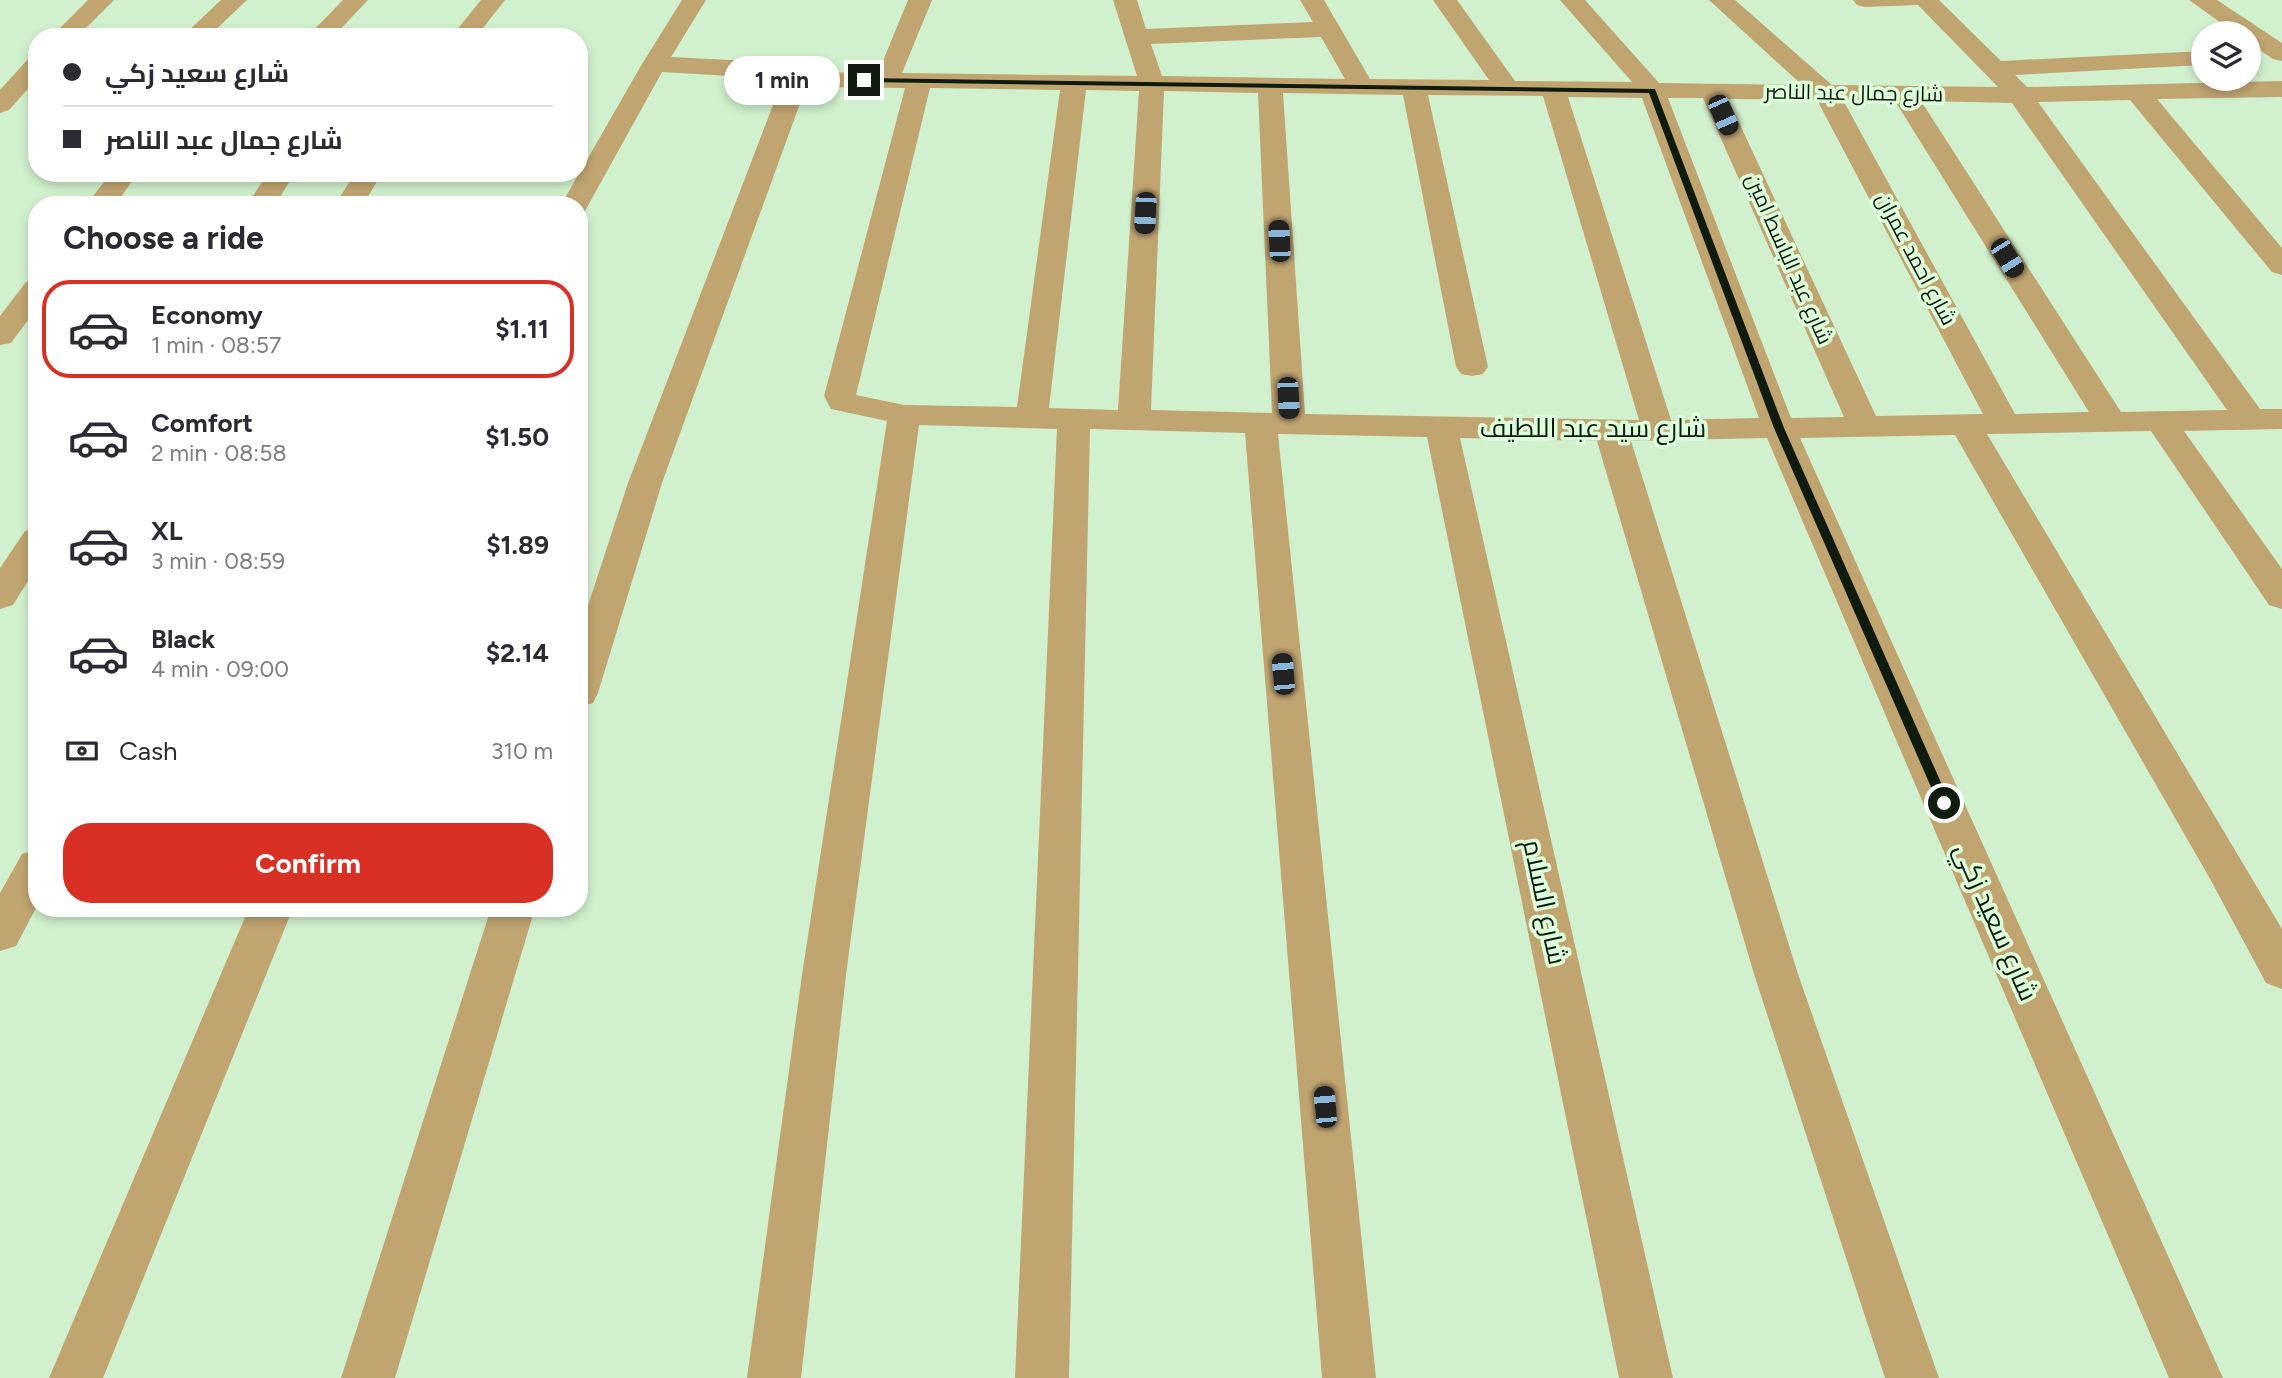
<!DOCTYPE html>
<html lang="en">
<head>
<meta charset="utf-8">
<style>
  :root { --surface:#fff; --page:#f7f7f7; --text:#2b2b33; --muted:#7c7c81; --line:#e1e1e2; --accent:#d93025 }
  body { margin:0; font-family:Figtree,Cairo,sans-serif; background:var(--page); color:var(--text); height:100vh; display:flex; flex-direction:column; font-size:26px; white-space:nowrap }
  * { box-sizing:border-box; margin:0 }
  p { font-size:23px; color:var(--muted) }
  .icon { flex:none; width:38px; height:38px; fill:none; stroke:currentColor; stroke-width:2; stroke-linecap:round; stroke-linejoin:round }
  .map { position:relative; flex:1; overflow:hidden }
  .sheet { position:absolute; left:28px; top:196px; width:560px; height:721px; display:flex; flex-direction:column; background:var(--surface); border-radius:28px; box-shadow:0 4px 10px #0003 }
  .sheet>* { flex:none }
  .hud { position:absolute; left:28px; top:28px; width:560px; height:154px; border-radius:28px; box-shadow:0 4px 10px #0003; display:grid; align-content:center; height:154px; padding:0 35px; background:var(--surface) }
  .tools { position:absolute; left:2191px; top:21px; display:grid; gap:14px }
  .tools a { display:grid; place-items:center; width:70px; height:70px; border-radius:50%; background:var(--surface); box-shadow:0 4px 10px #0003; font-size:35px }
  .end { position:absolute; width:32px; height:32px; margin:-16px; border:9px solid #0f1b0e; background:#fff; box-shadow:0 0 0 4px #fff }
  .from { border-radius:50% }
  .bubble { position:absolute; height:49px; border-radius:24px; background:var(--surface); box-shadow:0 4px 10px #0003; font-size:23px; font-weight:700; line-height:49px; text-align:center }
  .car { position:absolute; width:21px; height:42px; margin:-21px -10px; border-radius:9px; box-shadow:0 0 5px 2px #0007; background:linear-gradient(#222 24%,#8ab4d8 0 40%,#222 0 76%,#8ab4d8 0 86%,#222 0) }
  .hud b { display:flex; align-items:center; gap:24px; height:66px; font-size:26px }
  .hud b+b { border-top:2px solid var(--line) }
  .hud i { width:18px; height:18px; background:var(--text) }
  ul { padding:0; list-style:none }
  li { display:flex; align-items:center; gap:21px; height:98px; margin:0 14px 10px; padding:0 21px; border:4px solid transparent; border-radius:28px }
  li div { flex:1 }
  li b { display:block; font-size:26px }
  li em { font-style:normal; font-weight:700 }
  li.current { border-color:var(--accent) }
  li>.icon { width:63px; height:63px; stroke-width:1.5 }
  h2 { padding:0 35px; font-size:32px; line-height:84px }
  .pay { display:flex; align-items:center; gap:18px; height:77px; padding:0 35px; font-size:26px }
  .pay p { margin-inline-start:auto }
  .primary-button { display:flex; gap:14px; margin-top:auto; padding:14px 35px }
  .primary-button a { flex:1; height:80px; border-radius:28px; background:var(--accent); color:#fff; font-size:28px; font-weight:700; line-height:80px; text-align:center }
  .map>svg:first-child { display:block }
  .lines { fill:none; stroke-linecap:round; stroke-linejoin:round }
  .street { fill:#c1a571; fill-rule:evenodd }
  .route { fill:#0f1b0e }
  .labels { text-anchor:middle; stroke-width:7; stroke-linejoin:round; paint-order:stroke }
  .far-street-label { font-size:21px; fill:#0f1b0e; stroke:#deffdb }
  .street-label { font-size:26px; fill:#0f1b0e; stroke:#deffdb }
</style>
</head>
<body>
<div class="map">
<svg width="2282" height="1378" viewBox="0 0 2282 1378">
  <rect width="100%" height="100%" fill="#d1f1ce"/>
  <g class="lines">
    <g class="street">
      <polygon points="88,0 114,0 77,37 51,37"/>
      <polygon points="221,0 247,0 208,37 182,37"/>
      <polygon points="343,0 368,0 333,37 307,37"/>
      <polygon points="481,0 505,0 476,37 451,37"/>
      <path d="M 682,0 L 706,0 L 671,57 L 786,63 L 807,72 L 878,73 L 908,0 L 932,0 L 902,73 L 1137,76 L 1113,0 L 1137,0 L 1146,29 L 1313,22 L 1300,0 L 1324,0 L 1370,79 L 1489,80 L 1433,0 L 1457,0 L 1515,81 L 1632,82 L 1560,0 L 1585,0 L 1659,83 L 1802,85 L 1709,0 L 1735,0 L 1832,85 L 1998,87 L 1918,5 L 1865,7 L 1857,5 L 1853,0 L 1939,0 L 2001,61 L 2203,51 L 2203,65 L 2015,75 L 2027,87 L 2282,81 L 2282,97 L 2157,99 L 2282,248 L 2282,275 L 2272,272 L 2130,100 L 2038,102 L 2260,409 L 2282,409 L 2282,429 L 2184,431 L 2282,569 L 2282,609 L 2269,605 L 2151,431 L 1987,434 L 2282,929 L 2282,989 L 2266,983 L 2209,877 L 1955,435 L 1800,438 L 2223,1378 L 2169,1378 L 1767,438 L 1631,441 L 1798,974 L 1939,1378 L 1885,1378 L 1754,974 L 1597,441 L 1460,438 L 1673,1378 L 1619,1378 L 1427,437 L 1278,434 L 1376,1378 L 1322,1378 L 1245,433 L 1090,429 L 1069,1378 L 1015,1378 L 1057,429 L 919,425 L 846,975 L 801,1378 L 747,1378 L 802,975 L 887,421 L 831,409 L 824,396 L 905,88 L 806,87 L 662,483 L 598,693 L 593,703 L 579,707 L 579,633 L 628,483 L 783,79 L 662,72 L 585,211 L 579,212 L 579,205 L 561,205 L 642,64 ZM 1321,37 L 1345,79 L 1162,76 L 1151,44 ZM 930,88 L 1060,90 L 1017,407 L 904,405 L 856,395 ZM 1086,90 L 1139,91 L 1118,410 L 1049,408 ZM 1164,91 L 1258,93 L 1272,413 L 1151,410 ZM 1283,93 L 1403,95 L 1456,367 L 1461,374 L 1472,376 L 1483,374 L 1488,367 L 1428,95 L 1543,96 L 1639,420 L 1305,414 ZM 1568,97 L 1642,98 L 1759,418 L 1671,420 ZM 1668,98 L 1703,98 L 1844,417 L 1791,418 ZM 1728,99 L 1817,100 L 1983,414 L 1876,416 ZM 1843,100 L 1895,101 L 2089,412 L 2015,414 ZM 1921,101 L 2012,103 L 2227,410 L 2121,412 Z"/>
      <polygon points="2189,0 2217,0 2282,43 2282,61 2273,59 2249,43 2249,33 2235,33"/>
      <polygon points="37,57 37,79 9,110 0,113 0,90 28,59"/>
      <polygon points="111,173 138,173 115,205 86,205"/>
      <polygon points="268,173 295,173 275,205 247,205"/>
      <polygon points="355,173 382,173 363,205 335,205"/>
      <polygon points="37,279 37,308 11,343 0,345 0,316 26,282"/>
      <polygon points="37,527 37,567 13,605 0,609 0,568 25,531"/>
      <polygon points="37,849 37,906 16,946 0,951 0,893 22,854"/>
      <polygon points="249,908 293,908 103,1378 49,1378"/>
      <polygon points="491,908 535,908 395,1378 341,1378"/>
    </g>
  </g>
  <polygon class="route" points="862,78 1655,89 1784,428 1950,803 1948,807 1940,807 1938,803 1774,428 1649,93 864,82"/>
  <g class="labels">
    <g class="far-street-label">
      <text transform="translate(1854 93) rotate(1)" y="7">شارع جمال عبد الناصر</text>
      <text transform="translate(1789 259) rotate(66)" y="7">شارع عبد الباسط امين</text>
      <text transform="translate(1916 259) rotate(62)" y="7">شارع احمد عمران</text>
    </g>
    <g class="street-label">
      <text x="1593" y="437">شارع سيد عبد اللطيف</text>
      <text transform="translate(1545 902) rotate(78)" y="9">شارع السلام</text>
      <text transform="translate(1996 922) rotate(66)" y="9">شارع سعيد زكي</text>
    </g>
  </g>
</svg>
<div class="tools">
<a><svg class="icon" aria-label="layers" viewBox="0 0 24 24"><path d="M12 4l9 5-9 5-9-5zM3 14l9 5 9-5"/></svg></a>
</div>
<i class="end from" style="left:1944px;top:803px"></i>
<i class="end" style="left:864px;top:80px"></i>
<div class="bubble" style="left:724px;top:56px;width:116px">1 min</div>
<i class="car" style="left:1723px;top:115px;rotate:156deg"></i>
<i class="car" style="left:1145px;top:213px;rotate:183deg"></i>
<i class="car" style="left:1279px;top:241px;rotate:357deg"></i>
<i class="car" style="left:2007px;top:258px;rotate:148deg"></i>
<i class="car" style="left:1288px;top:398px;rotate:177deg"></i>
<i class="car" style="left:1283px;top:674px;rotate:355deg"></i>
<i class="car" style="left:1325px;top:1107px;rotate:355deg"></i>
<div class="hud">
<b><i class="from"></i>شارع سعيد زكي</b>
<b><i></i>شارع جمال عبد الناصر</b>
</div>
<section class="sheet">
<h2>Choose a ride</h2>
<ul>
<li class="current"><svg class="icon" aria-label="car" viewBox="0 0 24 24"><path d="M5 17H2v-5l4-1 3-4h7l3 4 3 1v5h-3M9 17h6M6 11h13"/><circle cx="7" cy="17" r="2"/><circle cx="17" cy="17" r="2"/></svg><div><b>Economy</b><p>1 min · 08:57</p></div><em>$1.11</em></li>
<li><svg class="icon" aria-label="car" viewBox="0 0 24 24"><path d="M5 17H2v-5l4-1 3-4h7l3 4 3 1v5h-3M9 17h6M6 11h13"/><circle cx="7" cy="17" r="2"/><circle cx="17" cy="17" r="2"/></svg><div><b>Comfort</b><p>2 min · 08:58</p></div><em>$1.50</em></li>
<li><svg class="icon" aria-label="car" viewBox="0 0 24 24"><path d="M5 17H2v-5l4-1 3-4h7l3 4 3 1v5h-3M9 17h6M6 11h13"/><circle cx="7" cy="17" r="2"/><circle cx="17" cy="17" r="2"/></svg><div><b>XL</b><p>3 min · 08:59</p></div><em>$1.89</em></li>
<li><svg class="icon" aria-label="car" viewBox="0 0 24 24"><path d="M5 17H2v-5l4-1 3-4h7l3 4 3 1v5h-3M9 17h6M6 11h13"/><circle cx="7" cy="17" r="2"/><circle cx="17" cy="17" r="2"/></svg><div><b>Black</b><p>4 min · 09:00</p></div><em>$2.14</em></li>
</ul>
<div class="pay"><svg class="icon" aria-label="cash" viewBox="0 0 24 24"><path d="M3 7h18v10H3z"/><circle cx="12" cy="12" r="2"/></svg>Cash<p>310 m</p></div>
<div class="primary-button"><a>Confirm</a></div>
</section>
</div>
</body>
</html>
